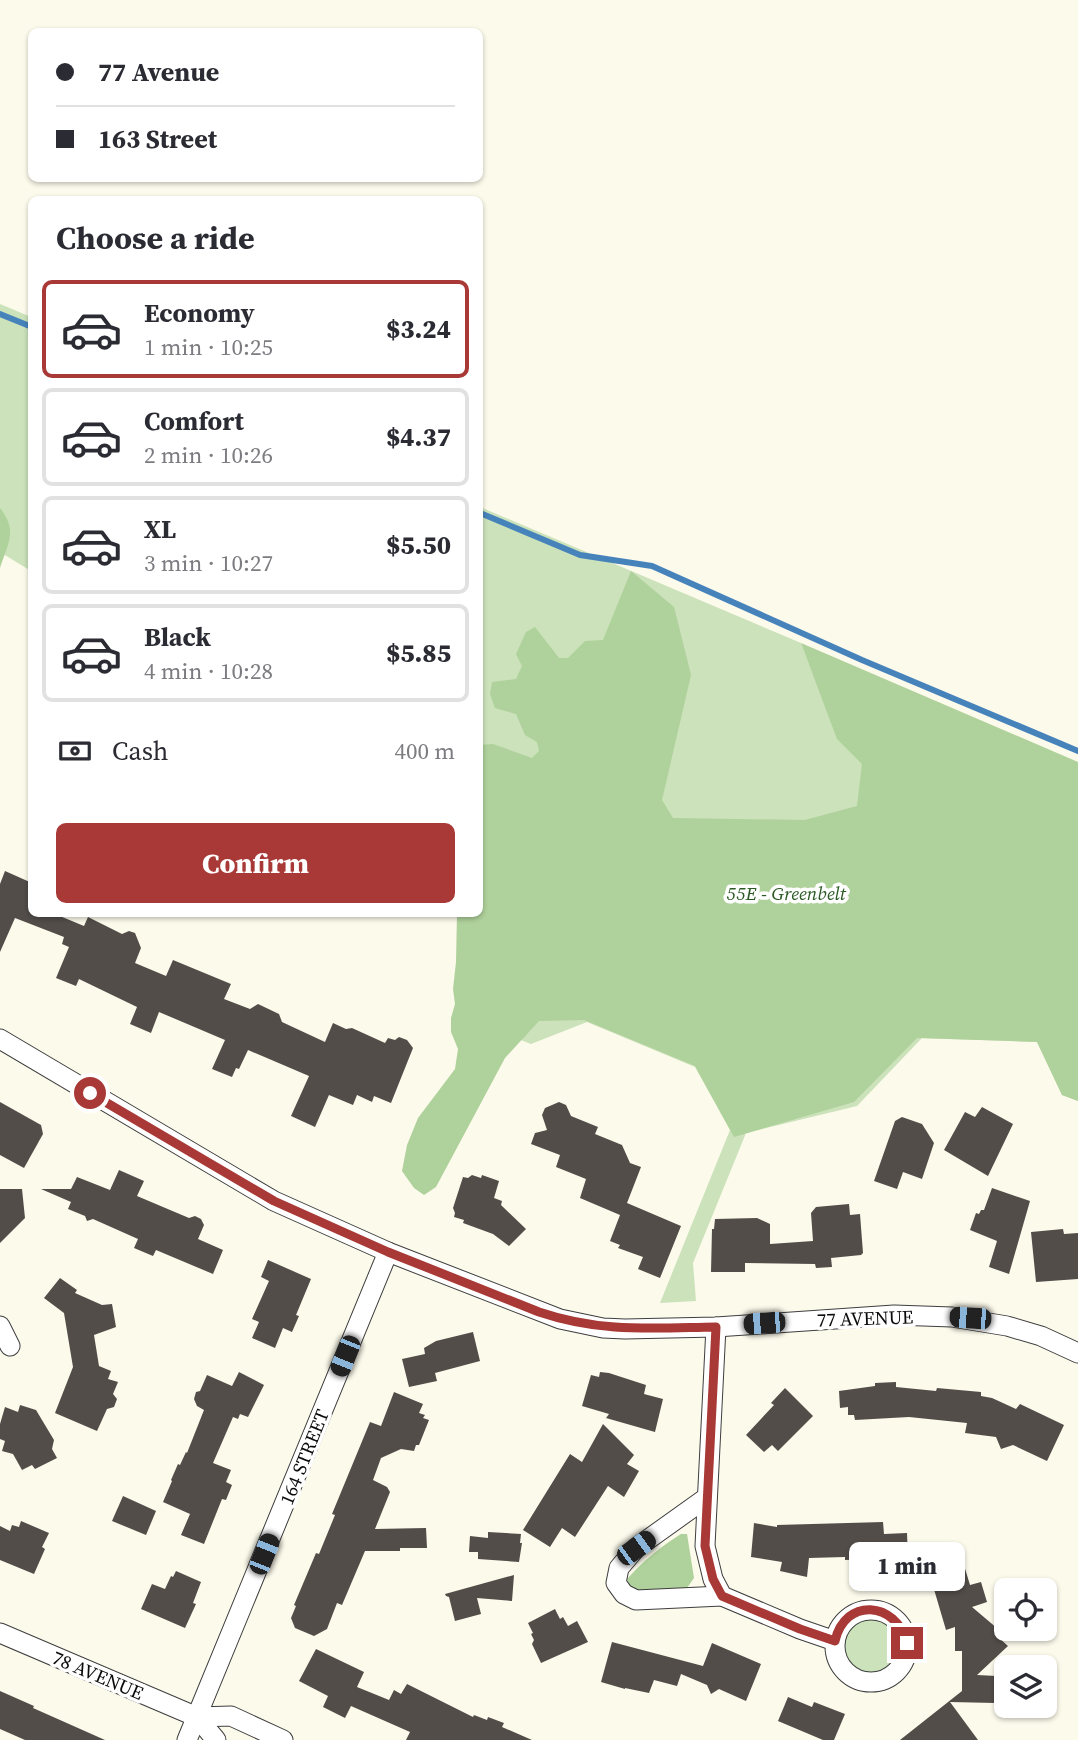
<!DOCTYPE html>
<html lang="en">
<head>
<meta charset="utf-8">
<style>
  :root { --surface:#fff; --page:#f2f2f3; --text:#2b2b33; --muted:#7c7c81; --line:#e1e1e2; --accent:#a83936 }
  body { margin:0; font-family:"Source Serif 4",serif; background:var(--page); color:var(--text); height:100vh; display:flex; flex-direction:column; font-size:26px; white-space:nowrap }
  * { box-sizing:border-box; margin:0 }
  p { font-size:23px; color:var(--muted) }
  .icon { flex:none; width:38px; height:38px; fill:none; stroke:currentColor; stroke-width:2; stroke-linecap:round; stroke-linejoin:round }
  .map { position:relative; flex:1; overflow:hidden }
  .details { position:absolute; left:28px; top:196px; width:455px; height:721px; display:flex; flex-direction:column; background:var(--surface); border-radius:10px; box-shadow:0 2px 5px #0004 }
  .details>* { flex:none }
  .top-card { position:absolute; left:28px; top:28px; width:455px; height:154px; border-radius:10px; box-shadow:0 2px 5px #0004; display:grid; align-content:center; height:154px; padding:0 28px; background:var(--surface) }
  .controls { position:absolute; left:994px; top:1578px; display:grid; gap:14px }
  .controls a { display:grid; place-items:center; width:63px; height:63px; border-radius:10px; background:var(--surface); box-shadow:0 2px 5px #0004; font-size:35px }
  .end { position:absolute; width:32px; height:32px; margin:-16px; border:9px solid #a83936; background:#fff; box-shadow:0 0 0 4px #fff }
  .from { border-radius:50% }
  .bubble { position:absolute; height:49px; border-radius:10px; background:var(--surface); box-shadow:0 2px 5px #0004; font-size:23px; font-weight:800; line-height:49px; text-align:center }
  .car { position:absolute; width:21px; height:42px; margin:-21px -10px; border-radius:9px; box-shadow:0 0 5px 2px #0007; background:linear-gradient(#222 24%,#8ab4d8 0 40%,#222 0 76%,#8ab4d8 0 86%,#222 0) }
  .top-card b { display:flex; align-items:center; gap:24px; height:66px; font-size:26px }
  .top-card b+b { border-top:2px solid var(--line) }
  .top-card i { width:18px; height:18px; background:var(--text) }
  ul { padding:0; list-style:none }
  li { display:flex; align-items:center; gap:21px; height:98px; margin:0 14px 10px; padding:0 14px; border:4px solid var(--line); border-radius:10px }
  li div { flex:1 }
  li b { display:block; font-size:26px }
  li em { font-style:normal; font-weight:800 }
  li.on { border-color:var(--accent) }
  li>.icon { width:63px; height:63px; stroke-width:1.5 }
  h2 { padding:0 28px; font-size:32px; line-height:84px }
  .pay { display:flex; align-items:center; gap:18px; height:77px; padding:0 28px; font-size:26px }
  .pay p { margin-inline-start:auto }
  .action { display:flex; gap:14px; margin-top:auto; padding:14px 28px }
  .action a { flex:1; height:80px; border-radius:10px; background:var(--accent); color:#fff; font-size:28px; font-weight:800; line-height:80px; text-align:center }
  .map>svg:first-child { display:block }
  .green { fill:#cbe2ba }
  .forest { fill:#afd19b }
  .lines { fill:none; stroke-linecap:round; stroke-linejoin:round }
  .stream { stroke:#4783bb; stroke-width:6 }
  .building { fill:#524d49 }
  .minor-casing { stroke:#3e3e3e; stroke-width:21 }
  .minor { stroke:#fff; stroke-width:19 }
  .route { stroke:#a83936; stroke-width:9 }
  .labels { text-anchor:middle; stroke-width:7; stroke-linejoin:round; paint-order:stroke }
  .park-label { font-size:19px; font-style:italic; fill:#2b5924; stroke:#fff }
  .street-label { font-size:19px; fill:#0b0b0b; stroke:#fff }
</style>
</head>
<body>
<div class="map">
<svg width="1078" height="1740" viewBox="0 0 1078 1740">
  <rect width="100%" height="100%" fill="#fcfaeb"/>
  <g class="green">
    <polygon points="0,304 31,317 31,571 0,552"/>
    <polygon points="480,507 801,643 821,695 1078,1101 1062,1095 1037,1042 922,1038 857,1106 746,1133 693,1263 696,1301 660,1303 730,1130 695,1067 587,1022 531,1044 513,1037 514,858 480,837"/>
    <circle cx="870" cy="1645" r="30"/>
  </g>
  <g class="forest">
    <path d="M 0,508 C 18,531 8,543 0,568 Z"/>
    <polygon points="631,571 674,607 691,675 662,800 673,818 805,820 857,806 862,764 837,739 801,643 1078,762 1078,1101 1062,1095 1037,1042 917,1038 854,1102 734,1137 695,1066 584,1020 539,1021 505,1058 436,1187 424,1195 414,1188 402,1171 407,1145 418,1118 455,1069 458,1049 451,1032 451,1018 455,1004 453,989 456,962 457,914 480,914 480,745 493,744 532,758 539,751 537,742 525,735 516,714 495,708 490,694 492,682 516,679 522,666 516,654 526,632 535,627 559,658 568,658 585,641 603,640"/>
    <path d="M 681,1534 L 687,1534 L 694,1578 L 687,1588 L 645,1593 L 631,1588 L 627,1579 C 643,1561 660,1547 681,1534 Z"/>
  </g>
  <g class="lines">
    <g class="stream">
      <polyline points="0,314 32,327"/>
      <polyline points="480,513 580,555 652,566 862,660 1078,751"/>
    </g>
  </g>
  <g class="building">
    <polygon points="5,871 32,883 32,914 55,914 84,926 88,917 122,934 129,931 135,933 141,948 135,963 166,976 173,960 231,984 224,999 250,1009 258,1004 279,1014 282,1022 325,1042 333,1023 346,1029 352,1028 385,1043 388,1038 395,1040 399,1037 407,1040 413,1048 391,1103 374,1096 372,1102 357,1095 353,1105 329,1095 315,1127 291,1116 309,1076 248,1050 239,1069 236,1068 232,1077 212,1069 225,1040 159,1012 151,1033 130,1024 137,1007 79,979 76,986 56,978 69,947 62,944 64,937 15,918 0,952 0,884"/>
    <polygon points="0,1102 41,1125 43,1134 24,1168 0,1155"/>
    <polygon points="559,1102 566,1105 571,1116 598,1127 595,1134 622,1145 630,1163 641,1167 627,1203 681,1226 660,1278 638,1269 643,1257 618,1248 620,1245 610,1241 620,1215 580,1198 586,1179 556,1167 560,1155 531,1144 535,1133 547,1130 542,1115 545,1108"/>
    <polygon points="982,1107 1013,1124 988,1176 944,1150 965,1112 975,1117"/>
    <polygon points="902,1117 922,1124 934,1143 922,1179 903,1172 897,1189 874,1181 895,1121"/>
    <polygon points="119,1170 144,1181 137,1196 189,1218 195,1216 201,1219 204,1225 198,1239 223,1250 213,1274 156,1250 153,1256 134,1248 138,1239 93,1219 87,1221 85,1216 68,1209 71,1202 41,1189 71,1189 77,1177 110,1190"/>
    <polygon points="472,1175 481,1178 482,1175 499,1181 494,1198 502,1201 501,1205 526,1229 509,1246 493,1234 463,1223 464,1220 454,1217 455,1213 453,1208 463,1177 468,1178"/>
    <polygon points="992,1188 1030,1201 1009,1274 989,1267 997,1241 970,1230 976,1213 979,1214 981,1210 984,1210"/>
    <polygon points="0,1189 22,1189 25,1218 0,1243"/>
    <polygon points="849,1204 850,1215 860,1214 863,1253 861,1255 831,1258 832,1267 816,1268 815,1264 745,1263 745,1272 711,1272 712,1229 714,1229 715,1219 757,1218 770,1224 770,1244 813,1241 811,1213 816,1207"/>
    <polygon points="1063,1229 1064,1234 1078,1233 1078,1279 1036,1282 1031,1232"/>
    <polygon points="268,1260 311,1279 296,1315 299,1316 292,1332 283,1328 275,1348 252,1338 259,1322 252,1319 269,1281 261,1277"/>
    <polygon points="60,1278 77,1290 75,1293 102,1305 112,1304 116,1327 94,1335 99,1366 111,1371 108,1379 118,1382 113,1394 117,1399 114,1407 107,1409 97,1431 55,1413 73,1367 64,1313 44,1298"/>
    <polygon points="473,1332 480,1361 435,1373 437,1381 409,1387 402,1359 425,1354 424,1348 436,1341"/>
    <polygon points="239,1372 264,1385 248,1417 240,1414 238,1419 233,1417 213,1463 231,1470 226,1482 232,1485 226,1500 222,1499 204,1544 181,1535 190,1514 163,1502 172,1481 171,1480 178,1464 180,1465 186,1452 187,1453 204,1410 197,1406 194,1399 196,1392 200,1391 207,1375 232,1386"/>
    <polygon points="600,1372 609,1373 646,1385 644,1394 663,1399 655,1432 606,1418 609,1414 582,1406 591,1375 599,1377"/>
    <polygon points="896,1382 896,1387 936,1391 937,1388 981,1392 981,1396 992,1398 1016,1409 1020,1404 1064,1425 1047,1461 1013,1445 1001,1449 996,1437 965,1433 967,1423 909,1417 855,1420 854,1415 848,1415 848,1407 840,1408 839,1391 875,1386 875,1383"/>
    <polygon points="785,1388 813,1416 778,1451 772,1445 764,1452 746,1435 774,1405 771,1403"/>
    <polygon points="394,1392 423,1404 419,1413 425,1415 423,1418 429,1420 419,1445 416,1445 414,1451 401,1449 381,1458 373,1480 387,1487 390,1492 375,1529 426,1528 427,1548 400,1548 400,1551 365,1551 342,1605 337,1603 327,1629 314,1636 295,1628 291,1618 296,1606 294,1605 316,1553 319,1554 335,1515 332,1514 370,1422 381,1426"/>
    <polygon points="20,1405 36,1410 54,1440 52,1449 57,1458 35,1469 32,1465 22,1470 13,1454 2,1451 5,1441 0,1439 0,1424 5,1407 18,1412"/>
    <polygon points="603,1424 634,1455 627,1464 639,1471 624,1497 608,1486 575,1537 562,1528 550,1547 523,1530 570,1454 582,1462"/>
    <polygon points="123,1496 156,1511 146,1535 112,1521"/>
    <polygon points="21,1521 49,1533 42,1547 45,1549 34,1574 0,1560 0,1526 10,1531 12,1525 19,1527"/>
    <polygon points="883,1522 884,1534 907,1533 908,1558 845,1560 845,1557 809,1558 807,1577 780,1571 782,1562 751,1557 754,1523 777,1527 777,1525"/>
    <polygon points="488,1532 521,1534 520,1543 522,1543 519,1562 478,1559 478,1552 469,1552 470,1536 488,1538"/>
    <polygon points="950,1562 951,1566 963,1562 970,1585 981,1582 987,1602 972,1607 998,1629 998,1637 1008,1646 977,1675 997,1676 995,1703 950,1702 978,1740 900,1740 962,1691 962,1651 955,1651 955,1627 946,1630 928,1569"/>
    <polygon points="176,1571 201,1582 193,1603 196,1604 185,1628 141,1609 152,1584 165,1589 171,1576 173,1577"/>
    <polygon points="514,1575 512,1601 477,1598 481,1614 455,1621 449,1597 446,1596 445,1594"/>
    <polygon points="555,1609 560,1619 563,1617 568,1626 577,1621 588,1642 541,1663 532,1644 534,1640 531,1634 533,1633 528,1623"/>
    <polygon points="612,1642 703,1666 712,1643 761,1664 746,1701 719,1689 711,1694 707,1685 681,1674 677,1686 654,1680 649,1693 625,1688 625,1689 601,1682"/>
    <polygon points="316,1649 364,1672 357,1687 389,1700 394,1690 401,1694 407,1684 473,1717 474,1715 487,1720 488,1717 504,1723 502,1727 532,1740 406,1740 410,1732 351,1706 345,1718 323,1707 328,1696 299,1681"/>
    <polygon points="0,1691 34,1706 33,1708 105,1740 25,1740 0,1729"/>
    <polygon points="788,1697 812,1707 814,1702 845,1714 834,1740 823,1740 778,1721"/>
  </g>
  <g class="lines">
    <defs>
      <g id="minor">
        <polyline points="0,1039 274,1201 388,1252 560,1319 603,1328 625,1329 716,1327 894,1315 952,1317 1007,1326 1041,1336 1078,1353"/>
        <polyline points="0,1326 10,1346"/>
        <polyline points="716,1327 705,1546 713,1579 722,1596 800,1629 835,1641"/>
        <polyline points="706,1498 636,1548 619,1568 616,1583 624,1594 636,1600 722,1596"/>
        <circle cx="871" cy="1646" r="36"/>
        <polyline points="0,1633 197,1717 231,1716 283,1740"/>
        <polyline points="197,1717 216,1740"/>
        <polyline points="187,1740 388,1252"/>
      </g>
    </defs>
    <use href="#minor" class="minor-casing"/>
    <use href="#minor" class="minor"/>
  </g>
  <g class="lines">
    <path class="route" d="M 90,1093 L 274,1201 L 388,1252 L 539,1312 C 601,1333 652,1328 716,1327 L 705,1546 L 713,1579 L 722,1596 L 800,1629 L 835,1641 C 845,1597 896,1601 907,1643"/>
  </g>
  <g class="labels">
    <g class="park-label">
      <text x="786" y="900">55E - Greenbelt</text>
    </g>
    <g class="street-label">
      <text transform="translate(865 1318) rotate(-2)" y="7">77 AVENUE</text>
      <text transform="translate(304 1457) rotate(-68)" y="7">164 STREET</text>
      <text transform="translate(98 1675) rotate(23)" y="7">78 AVENUE</text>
    </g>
  </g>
</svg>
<div class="controls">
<a><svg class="icon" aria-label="locate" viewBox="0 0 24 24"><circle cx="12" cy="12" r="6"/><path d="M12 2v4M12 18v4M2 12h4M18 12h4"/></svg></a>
<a><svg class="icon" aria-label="layers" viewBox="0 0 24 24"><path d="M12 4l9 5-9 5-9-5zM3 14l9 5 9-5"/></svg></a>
</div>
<i class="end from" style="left:90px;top:1093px"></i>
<i class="end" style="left:907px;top:1643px"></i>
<div class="bubble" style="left:849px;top:1542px;width:116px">1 min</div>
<i class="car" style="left:970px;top:1318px;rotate:274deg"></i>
<i class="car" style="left:764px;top:1323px;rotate:266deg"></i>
<i class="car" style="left:345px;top:1356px;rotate:202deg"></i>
<i class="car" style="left:636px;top:1548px;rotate:54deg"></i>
<i class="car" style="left:264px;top:1554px;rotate:22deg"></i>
<div class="top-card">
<b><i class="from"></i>77 Avenue</b>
<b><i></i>163 Street</b>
</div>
<section class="details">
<h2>Choose a ride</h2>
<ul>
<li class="on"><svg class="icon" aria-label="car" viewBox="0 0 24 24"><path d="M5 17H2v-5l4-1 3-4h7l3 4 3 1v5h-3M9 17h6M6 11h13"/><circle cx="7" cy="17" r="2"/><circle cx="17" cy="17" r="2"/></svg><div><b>Economy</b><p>1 min · 10:25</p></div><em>$3.24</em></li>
<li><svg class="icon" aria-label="car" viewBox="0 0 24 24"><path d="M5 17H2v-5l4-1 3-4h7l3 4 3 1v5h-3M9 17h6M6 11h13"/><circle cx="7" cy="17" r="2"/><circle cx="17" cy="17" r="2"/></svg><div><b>Comfort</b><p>2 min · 10:26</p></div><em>$4.37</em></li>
<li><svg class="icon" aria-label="car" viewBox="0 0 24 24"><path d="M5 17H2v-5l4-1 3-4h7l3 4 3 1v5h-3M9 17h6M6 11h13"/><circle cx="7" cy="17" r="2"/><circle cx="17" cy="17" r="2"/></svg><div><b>XL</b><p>3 min · 10:27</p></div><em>$5.50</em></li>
<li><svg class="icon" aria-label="car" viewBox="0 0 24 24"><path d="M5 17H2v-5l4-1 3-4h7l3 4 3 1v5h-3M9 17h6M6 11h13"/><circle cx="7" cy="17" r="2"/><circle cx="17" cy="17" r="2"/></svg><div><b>Black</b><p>4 min · 10:28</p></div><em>$5.85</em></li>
</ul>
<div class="pay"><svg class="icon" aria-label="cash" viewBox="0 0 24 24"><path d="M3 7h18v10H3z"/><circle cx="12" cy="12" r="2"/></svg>Cash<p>400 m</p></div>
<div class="action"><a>Confirm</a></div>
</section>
</div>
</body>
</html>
